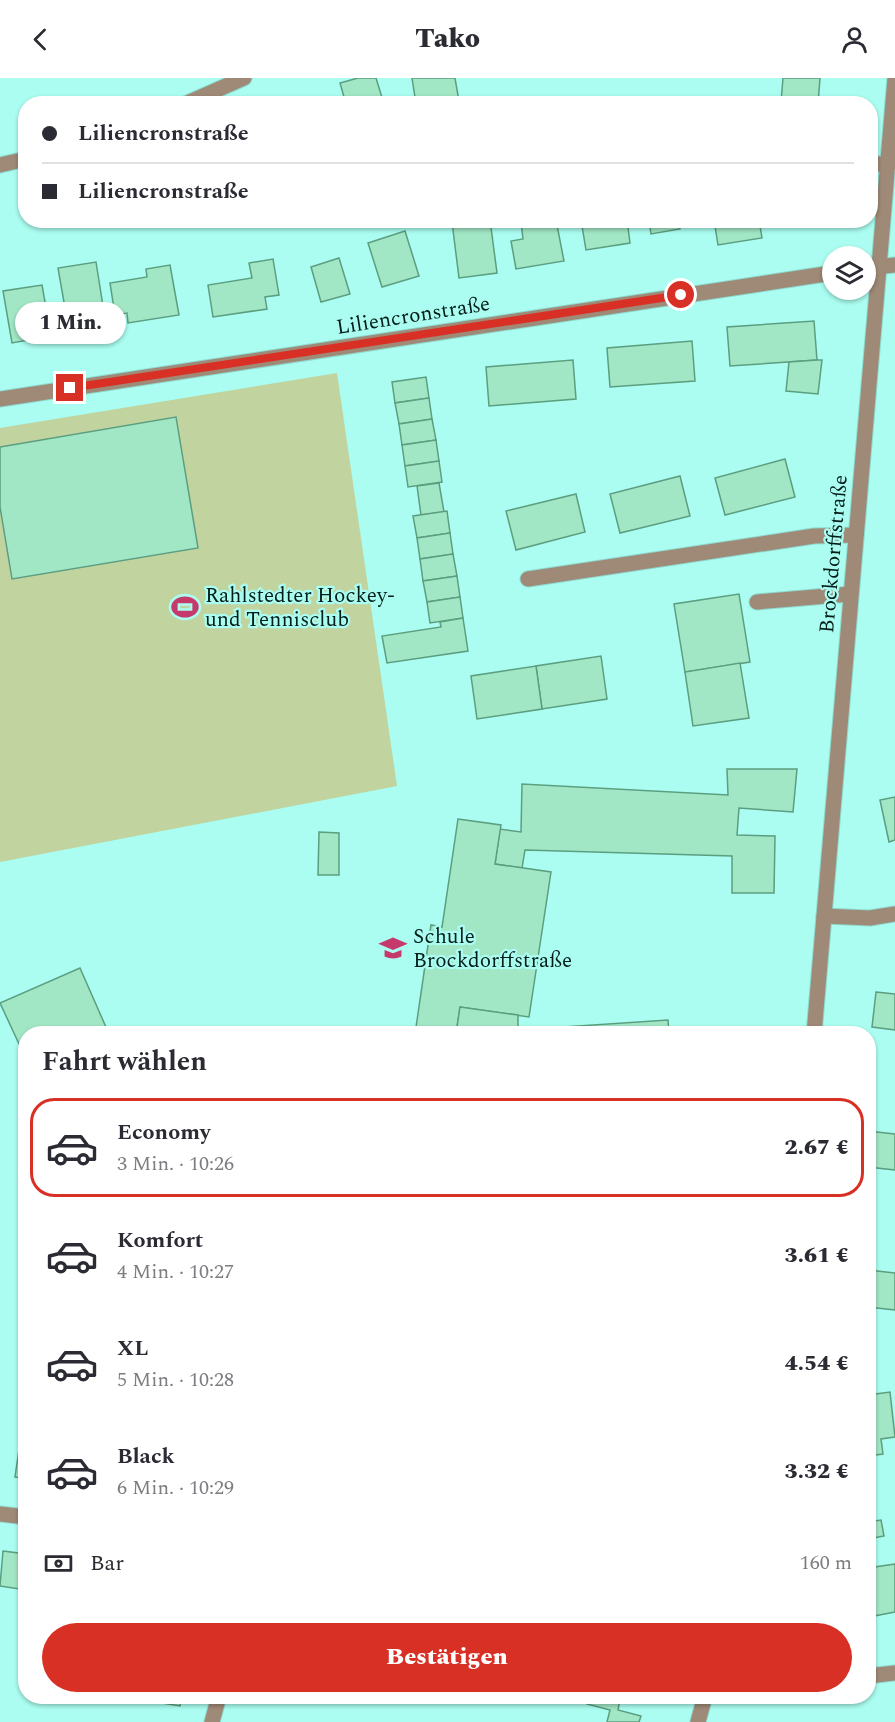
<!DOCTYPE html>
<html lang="de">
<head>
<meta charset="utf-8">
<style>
  :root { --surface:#fff; --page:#f7f7f7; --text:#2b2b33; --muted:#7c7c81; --line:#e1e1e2; --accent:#d93025 }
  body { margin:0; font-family:Spectral,serif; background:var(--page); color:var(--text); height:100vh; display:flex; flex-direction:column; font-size:22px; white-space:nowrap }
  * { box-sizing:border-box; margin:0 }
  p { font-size:20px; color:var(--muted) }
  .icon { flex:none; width:33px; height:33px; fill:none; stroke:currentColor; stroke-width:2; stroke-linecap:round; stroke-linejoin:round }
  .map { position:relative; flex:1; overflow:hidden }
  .panel { position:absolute; left:18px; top:948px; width:858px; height:678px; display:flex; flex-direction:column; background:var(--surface); border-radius:24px; box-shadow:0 2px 4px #0004 }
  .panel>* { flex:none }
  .banner { position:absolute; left:18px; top:18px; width:860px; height:132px; border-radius:24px; box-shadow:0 2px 4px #0004; display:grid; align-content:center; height:132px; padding:0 24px; background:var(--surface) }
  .controls { position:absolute; left:822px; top:168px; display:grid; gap:12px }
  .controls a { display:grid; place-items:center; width:54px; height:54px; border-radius:50%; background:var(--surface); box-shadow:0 2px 4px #0004; font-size:30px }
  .end { position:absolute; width:27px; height:27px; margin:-14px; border:8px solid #d93025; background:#fff; box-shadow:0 0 0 3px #fff }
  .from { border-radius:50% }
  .bubble { position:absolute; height:42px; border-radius:21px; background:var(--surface); box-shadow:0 2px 4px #0004; font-size:20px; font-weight:800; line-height:42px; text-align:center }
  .banner b { display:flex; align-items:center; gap:21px; height:57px; font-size:22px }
  .banner b+b { border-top:2px solid var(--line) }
  .banner i { width:15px; height:15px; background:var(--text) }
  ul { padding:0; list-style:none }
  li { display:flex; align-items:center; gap:18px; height:99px; margin:0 12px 9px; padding:0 12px; border:3px solid transparent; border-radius:24px }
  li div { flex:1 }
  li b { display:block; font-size:22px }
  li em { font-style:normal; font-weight:800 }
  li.active { border-color:var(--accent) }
  li>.icon { width:54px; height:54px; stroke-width:1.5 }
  h2 { padding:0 24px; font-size:27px; line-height:72px }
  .pay { display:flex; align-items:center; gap:15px; height:66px; padding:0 24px; font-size:22px }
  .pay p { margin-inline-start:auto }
  .action { display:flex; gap:12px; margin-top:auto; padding:12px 24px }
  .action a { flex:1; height:69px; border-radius:36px; background:var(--accent); color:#fff; font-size:24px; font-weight:800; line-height:69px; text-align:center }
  header { display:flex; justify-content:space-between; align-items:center; height:78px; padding:0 24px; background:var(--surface); font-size:27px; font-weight:800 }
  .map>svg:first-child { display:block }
  .green { fill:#c1d39f }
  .building { fill:#a1e6c5; stroke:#5b9e80; stroke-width:1.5 }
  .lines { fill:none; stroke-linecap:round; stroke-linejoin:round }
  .minor-casing { stroke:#8fd9ce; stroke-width:17 }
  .minor { stroke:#9f8977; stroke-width:15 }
  .route { stroke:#d93025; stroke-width:8 }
  .labels { text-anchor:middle; stroke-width:4.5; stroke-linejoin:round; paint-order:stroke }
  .street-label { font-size:21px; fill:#031d19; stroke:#aafdf0 }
  .poi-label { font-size:21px; fill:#031d19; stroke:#aafdf0; text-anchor:start }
</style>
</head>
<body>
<header><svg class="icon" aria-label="back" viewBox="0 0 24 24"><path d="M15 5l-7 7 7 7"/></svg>Tako<svg class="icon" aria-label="person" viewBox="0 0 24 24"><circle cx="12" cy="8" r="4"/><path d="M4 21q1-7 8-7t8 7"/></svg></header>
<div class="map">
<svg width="895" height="1644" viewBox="0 0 895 1644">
  <rect width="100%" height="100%" fill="#aafdf0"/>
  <polygon class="green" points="337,295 397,708 0,784 0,350"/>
  <g class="building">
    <polygon points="358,0 376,0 384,26 346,26 340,5"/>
    <polygon points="412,0 455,0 459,23 416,26"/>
    <polygon points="783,0 820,0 818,26 769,26 769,23 781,24"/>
    <polygon points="465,142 490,142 497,195 459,200 452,144"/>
    <polygon points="531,142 556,142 564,183 516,191 511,163 523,161 521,144"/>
    <polygon points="581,142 627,142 630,165 586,172"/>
    <polygon points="649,142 678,142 680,151 651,156"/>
    <polygon points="714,142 759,142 762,160 718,167"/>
    <polygon points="405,153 419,198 382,209 368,165"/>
    <polygon points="339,180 350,216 321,224 311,189"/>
    <polygon points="273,181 279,217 265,219 267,231 213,239 208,207 252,200 249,185"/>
    <polygon points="96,184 106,247 69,253 58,190"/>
    <polygon points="170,187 179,237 128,245 127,235 115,237 110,205 147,199 146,191"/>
    <polygon points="42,207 51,258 12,265 3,213"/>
    <polygon points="814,243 817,282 730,288 727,249"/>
    <polygon points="692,263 695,303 610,309 607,270"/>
    <polygon points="573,282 576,321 489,328 486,289"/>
    <polygon points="817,282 822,282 818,316 786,313 789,284"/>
    <polygon points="426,299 429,320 395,325 392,304"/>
    <polygon points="429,320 432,341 399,346 395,325"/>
    <polygon points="176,339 198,470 12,501 0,429 0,369"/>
    <polygon points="432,341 436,362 402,367 399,346"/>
    <polygon points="436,362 439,383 405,388 402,367"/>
    <polygon points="785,381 795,419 725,437 715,400"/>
    <polygon points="439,383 442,404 408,409 405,388"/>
    <polygon points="680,398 690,438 620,455 610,416"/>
    <polygon points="439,405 444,434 421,437 417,408"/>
    <polygon points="576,416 585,454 516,472 506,433"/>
    <polygon points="447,433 450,455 417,460 413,438"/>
    <polygon points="450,455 453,476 420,481 417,460"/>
    <polygon points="453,476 457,498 423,503 420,481"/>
    <polygon points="457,498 460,519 427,524 423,503"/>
    <polygon points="739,516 750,584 685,594 674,526"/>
    <polygon points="460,519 463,540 430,545 427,524"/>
    <polygon points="463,540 468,573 387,585 382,558 441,549 440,544"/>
    <polygon points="601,578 607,621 542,631 536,588"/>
    <polygon points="740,585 749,640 693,648 685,594"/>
    <polygon points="536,588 542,631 477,641 471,598"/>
    <polygon points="727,691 797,691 793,734 739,730 737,757 775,758 774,815 732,815 732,778 525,772 522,790 495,786 500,751 521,754 522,706 728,717"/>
    <polygon points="895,719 895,762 889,764 880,722"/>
    <polygon points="458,741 501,747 495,786 551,794 529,939 460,929 456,956 415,956 431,847 442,849"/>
    <polygon points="319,754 339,755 339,797 318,797"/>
    <polygon points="80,890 109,956 26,956 26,981 0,925"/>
    <polygon points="876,914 895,916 895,952 872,949"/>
    <polygon points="460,929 518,937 518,952 668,942 669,956 456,956"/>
    <polygon points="868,1053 895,1056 895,1092 868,1089"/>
    <polygon points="868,1192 895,1195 895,1232 868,1229"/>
    <polygon points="890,1314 895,1359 881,1361 883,1376 868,1378 868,1317"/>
    <polygon points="21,1358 26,1358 26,1400 15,1399"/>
    <polygon points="881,1442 884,1458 868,1461 868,1444"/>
    <polygon points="3,1473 26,1476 26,1512 0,1508"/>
    <polygon points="895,1486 895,1534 874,1538 872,1524 868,1524 868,1490"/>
    <polygon points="156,1618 182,1618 180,1628 155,1624"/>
    <polygon points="589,1618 620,1621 618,1632 641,1638 639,1644 607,1644 610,1632 587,1626"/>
  </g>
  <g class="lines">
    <defs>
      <g id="minor">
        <polyline points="185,26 244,0"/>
        <polyline points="870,84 888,88"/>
        <polyline points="0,87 26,81"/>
        <polyline points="866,190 895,187"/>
        <polyline points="0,321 832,195"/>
        <polyline points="528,501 814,458 856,457"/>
        <polyline points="757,524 850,516"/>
        <polyline points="824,838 870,840 895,836"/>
        <polyline points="814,956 895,0"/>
        <polyline points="0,1436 26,1439"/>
        <polyline points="868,1598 895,1595"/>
        <polyline points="212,1644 219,1618"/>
        <polyline points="698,1644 705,1618"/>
      </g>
    </defs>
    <use href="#minor" class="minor-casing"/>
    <use href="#minor" class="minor"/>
  </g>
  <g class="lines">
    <polyline class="route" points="70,310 681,217"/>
  </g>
  <defs>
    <symbol id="stadium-bare" viewBox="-9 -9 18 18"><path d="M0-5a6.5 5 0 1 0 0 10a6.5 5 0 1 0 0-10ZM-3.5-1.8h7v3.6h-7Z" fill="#c5396b" stroke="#aafdf0" stroke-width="2.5" paint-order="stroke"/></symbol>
    <symbol id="school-bare" viewBox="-9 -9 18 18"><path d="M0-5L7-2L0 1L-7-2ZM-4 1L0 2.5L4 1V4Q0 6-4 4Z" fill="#c5396b" stroke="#aafdf0" stroke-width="2.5" paint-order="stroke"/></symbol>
  </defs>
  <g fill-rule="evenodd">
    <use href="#stadium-bare" x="166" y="510" width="38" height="38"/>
    <use href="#school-bare" x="374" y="851" width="38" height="38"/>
  </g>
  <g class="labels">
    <g class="street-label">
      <text transform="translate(413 237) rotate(-9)" y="7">Liliencronstraße</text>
      <text transform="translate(833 476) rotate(-85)" y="7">Brockdorffstraße</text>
    </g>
    <g class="poi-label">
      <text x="205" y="524">Rahlstedter Hockey-<tspan x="205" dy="24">und Tennisclub</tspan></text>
      <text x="413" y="865">Schule<tspan x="413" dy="24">Brockdorffstraße</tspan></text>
    </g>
  </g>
</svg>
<div class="controls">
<a><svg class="icon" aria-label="layers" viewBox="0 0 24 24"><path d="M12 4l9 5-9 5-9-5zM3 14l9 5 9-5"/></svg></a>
</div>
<i class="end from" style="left:681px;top:217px"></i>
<i class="end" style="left:70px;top:310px"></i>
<div class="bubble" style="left:15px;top:224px;width:111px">1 Min.</div>
<div class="banner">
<b><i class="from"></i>Liliencronstraße</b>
<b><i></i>Liliencronstraße</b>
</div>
<section class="panel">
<h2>Fahrt wählen</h2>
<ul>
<li class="active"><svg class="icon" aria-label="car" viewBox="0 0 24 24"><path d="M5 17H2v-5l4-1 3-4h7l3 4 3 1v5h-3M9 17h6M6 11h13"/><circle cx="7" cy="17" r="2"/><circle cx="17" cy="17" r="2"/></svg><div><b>Economy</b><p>3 Min. · 10:26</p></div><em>2.67 €</em></li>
<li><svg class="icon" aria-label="car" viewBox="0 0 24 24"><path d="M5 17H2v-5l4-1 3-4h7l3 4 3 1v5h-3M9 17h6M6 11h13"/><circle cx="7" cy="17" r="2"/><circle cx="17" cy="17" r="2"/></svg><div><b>Komfort</b><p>4 Min. · 10:27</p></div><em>3.61 €</em></li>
<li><svg class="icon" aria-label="car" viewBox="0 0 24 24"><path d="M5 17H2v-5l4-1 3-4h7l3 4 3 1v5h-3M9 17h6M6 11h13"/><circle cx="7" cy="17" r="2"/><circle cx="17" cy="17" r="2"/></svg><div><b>XL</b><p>5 Min. · 10:28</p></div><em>4.54 €</em></li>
<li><svg class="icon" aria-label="car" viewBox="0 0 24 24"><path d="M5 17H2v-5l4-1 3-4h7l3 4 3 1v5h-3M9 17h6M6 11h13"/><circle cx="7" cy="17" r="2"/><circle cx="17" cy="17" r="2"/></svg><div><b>Black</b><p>6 Min. · 10:29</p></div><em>3.32 €</em></li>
</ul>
<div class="pay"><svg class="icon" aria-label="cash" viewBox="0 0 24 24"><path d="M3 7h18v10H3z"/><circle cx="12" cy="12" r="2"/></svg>Bar<p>160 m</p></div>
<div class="action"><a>Bestätigen</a></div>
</section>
</div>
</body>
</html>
